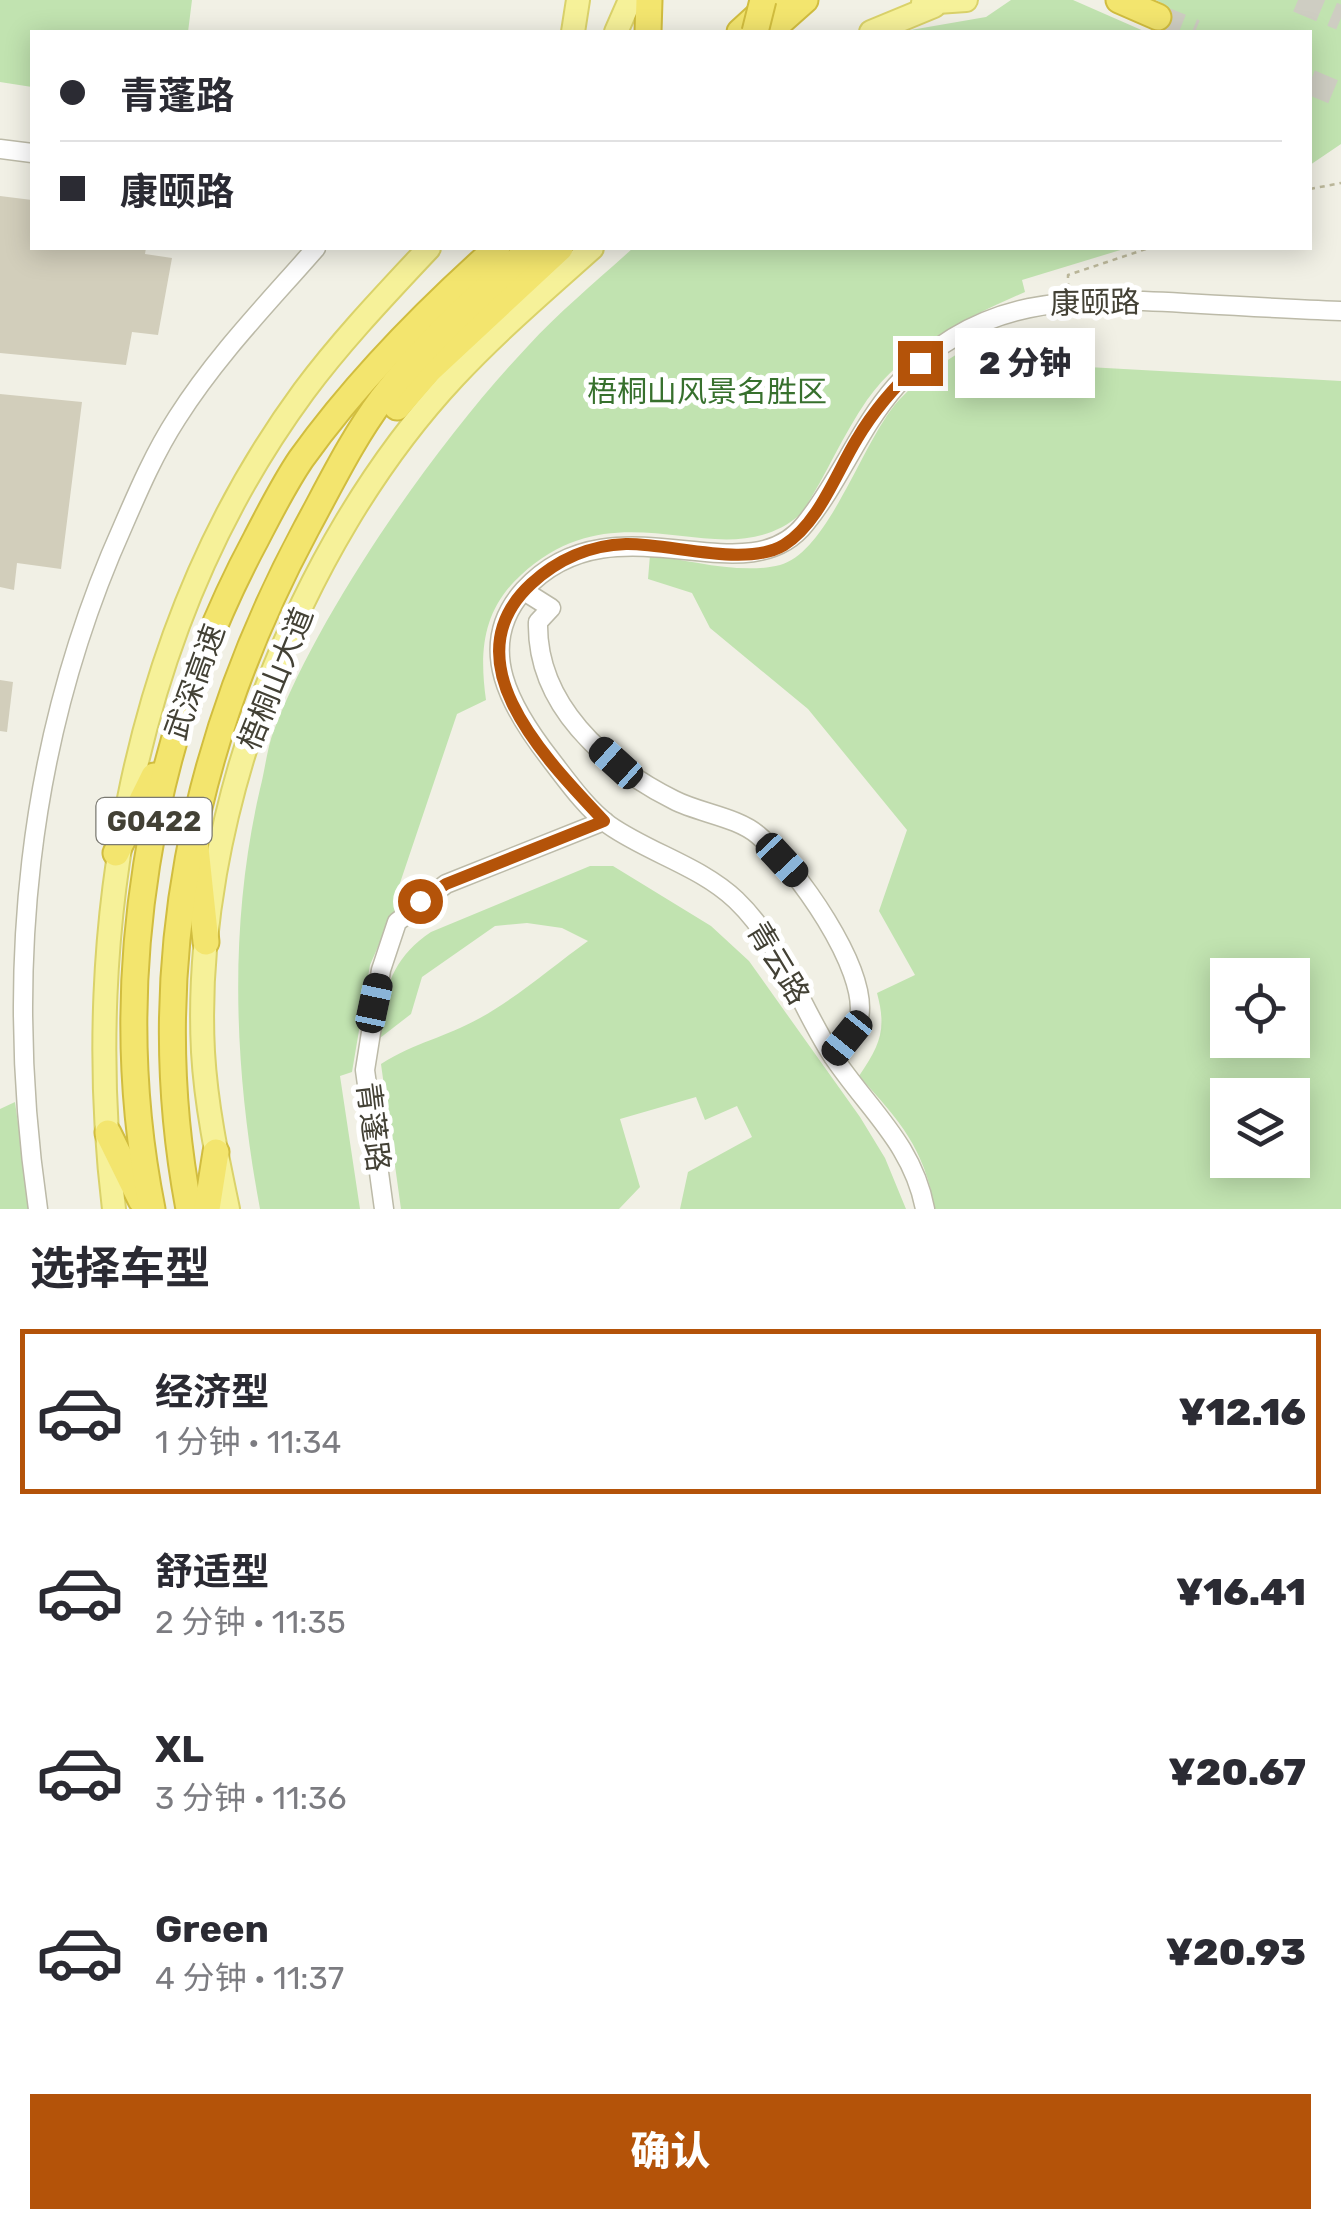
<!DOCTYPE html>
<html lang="zh">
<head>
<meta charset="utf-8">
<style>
  :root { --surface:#fff; --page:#f2f2f3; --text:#2b2b33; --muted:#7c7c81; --line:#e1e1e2; --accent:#b45309 }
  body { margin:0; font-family:Rubik,"Noto Sans SC",sans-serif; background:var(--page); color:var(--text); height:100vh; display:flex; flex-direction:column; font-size:38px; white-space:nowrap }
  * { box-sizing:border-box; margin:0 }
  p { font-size:32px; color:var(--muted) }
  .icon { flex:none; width:55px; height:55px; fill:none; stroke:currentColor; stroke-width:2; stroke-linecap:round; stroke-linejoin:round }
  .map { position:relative; height:1209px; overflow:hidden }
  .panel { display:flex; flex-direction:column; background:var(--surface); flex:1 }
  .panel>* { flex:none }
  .top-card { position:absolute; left:30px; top:30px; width:1282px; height:220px; border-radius:0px; box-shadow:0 5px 25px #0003; display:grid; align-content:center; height:220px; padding:0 30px; background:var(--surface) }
  .fabs { position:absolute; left:1210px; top:958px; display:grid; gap:20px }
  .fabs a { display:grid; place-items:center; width:100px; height:100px; border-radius:0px; background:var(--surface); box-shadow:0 5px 25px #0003; font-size:50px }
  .end { position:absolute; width:45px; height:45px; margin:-22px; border:12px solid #b45309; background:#fff; box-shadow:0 0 0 5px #fff }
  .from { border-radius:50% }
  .bubble { position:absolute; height:70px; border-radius:0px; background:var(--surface); box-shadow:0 5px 25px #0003; font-size:32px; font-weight:800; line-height:70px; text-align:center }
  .car { position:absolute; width:30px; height:60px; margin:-30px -15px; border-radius:12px; box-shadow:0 0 8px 2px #0007; background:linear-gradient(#222 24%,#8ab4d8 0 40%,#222 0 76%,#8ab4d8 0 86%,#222 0) }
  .top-card b { display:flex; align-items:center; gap:35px; height:95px; font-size:38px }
  .top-card b+b { border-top:2px solid var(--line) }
  .top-card i { width:25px; height:25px; background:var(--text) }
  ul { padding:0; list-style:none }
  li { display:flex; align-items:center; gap:30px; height:165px; margin:0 20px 15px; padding:0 10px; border:5px solid transparent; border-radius:0px }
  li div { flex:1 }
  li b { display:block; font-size:38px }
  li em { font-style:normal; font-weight:800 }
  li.on { border-color:var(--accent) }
  li>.icon { width:90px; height:90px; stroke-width:1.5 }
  h2 { padding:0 30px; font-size:45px; line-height:120px }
  .cta { display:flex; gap:20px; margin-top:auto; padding:20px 30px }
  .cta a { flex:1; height:115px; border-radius:0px; background:var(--accent); color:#fff; font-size:40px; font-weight:800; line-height:115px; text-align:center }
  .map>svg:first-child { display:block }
  .green { fill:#c1e3b0; fill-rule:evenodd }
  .building { fill:#d2cebb }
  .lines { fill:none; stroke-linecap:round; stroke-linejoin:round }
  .highway-tunnel { stroke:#cecdc2; stroke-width:25; stroke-dasharray:25 12; stroke-linecap:butt }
  .minor-casing { stroke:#bcbaa8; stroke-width:21 }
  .major-casing { stroke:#dad26a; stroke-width:26 }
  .highway-casing { stroke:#d1bd3f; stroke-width:29 }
  .path { stroke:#bcb89b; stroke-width:2.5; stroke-dasharray:5 5; stroke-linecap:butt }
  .minor { stroke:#fff; stroke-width:18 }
  .major { stroke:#f6f199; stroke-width:22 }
  .highway { stroke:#f3e56e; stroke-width:25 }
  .highway-bridge-casing { stroke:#d1bd3f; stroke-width:29; stroke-linecap:butt }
  .highway-bridge { stroke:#f3e56e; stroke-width:25 }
  .route { stroke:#b45309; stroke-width:12 }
  .labels { text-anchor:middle; stroke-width:10; stroke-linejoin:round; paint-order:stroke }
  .shield { fill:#fff; stroke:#7b7a72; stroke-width:2.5 }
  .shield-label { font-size:28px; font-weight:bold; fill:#434135 }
  .street-label { font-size:30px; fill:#434135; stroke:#fff }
  .park-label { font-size:30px; fill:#37702d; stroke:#fff }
</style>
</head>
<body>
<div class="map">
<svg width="1341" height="1209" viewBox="0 0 1341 1209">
  <rect width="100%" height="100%" fill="#f1f0e5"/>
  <g class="green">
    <polygon points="0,0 192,0 188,32 32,32 32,87 0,82"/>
    <polygon points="1011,0 1073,0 1146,32 899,32 986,17"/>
    <polygon points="1156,0 1341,0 1341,144 1310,165 1310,32 1152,32 1167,6"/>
    <path d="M 633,248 L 1127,248 L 1022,280 L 1025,292 C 967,317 905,347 867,400 C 842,436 825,478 801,514 C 722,582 623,481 521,575 C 483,610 479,650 486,700 L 457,714 L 400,883 L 421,901 L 384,933 L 370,965 L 352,1072 L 340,1076 L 360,1209 L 260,1209 C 234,1070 228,927 260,789 C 265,770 267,748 274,730 C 322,606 437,442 528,346 C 560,311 598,280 633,248 Z"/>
    <path d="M 979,340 L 981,361 L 1341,381 L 1341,1209 L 935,1209 C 924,1148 900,1121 859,1076 C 880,1045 887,1030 877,993 L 915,975 L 879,911 L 907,830 L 808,709 L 710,628 L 692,593 L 648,579 L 650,555 C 689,560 740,575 780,565 C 829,552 863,439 899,400 C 922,375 951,358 979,340 ZM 1228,975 L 1292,975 L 1292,1040 L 1228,1040 ZM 1228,1095 L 1292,1095 L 1292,1160 L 1228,1160 Z"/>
    <path d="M 590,866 L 613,866 L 711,926 L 749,961 L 860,1117 L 885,1158 L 906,1209 L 680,1209 L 688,1172 L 752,1137 L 737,1106 L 705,1120 L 696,1097 L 620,1119 L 640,1187 L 619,1209 L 401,1209 L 381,1064 C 416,1042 444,1038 480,1018 C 518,997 553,966 588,941 L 562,928 L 527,923 L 495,926 L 422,977 L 411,1014 L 380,1038 C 383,991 391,959 431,932 Z"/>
    <polygon points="15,1102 30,1209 0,1209 0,1109"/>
  </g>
  <g class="building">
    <polygon points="0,196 32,200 32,248 146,248 145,254 172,258 158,335 132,332 126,365 0,353"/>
    <polygon points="0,394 82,402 61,569 17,563 14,590 0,587"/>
    <polygon points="0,680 13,682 7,732 0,731"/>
  </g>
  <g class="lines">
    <g class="highway-tunnel">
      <polyline points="1298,0 1341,18"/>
      <polyline points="1158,17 1195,32"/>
      <polyline points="1310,82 1341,95"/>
    </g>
    <defs>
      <g id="minor">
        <polyline points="0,149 32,153"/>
        <path d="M 524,591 L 551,608 L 538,622 C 536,704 604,765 674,800 C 699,813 737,817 758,835 C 795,866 869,969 859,1018 C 856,1032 841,1045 833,1056"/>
        <path d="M 38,1209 C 4,976 26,742 123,526 C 139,489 155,452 177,418 C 217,355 268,303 316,248"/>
        <polyline points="384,1209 365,1070 381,970 397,922 446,884 604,821"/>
        <path d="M 925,1209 C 913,1144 867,1108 832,1055 C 799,1004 781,943 736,900 C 700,866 649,853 609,825 C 587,809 568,782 551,760 C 512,710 473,647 524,590 C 613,493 745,600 805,524 C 840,481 859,428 896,386 C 977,295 1073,297 1184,303 C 1237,306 1289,309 1341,311"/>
      </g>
      <g id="major">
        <polyline points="923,3 966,0"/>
        <polyline points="573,32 578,0"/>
        <polyline points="616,32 630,0"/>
        <polyline points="871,32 934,6"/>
        <path d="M 114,1209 C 80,929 134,622 304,391 C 342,340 386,294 429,248"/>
        <path d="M 228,1209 C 217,1157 206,1105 203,1052 C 191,822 297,545 454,377 C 497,331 545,290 592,248"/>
      </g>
      <g id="highway">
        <polyline points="1119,0 1158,17"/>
        <polyline points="648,32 649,0"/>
        <polyline points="740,32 775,0"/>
        <polyline points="769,32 805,0"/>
        <polyline points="397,407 429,370 560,248"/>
        <polyline points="196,848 206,942"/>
        <polyline points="116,853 154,776"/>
        <polyline points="108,1133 141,1200"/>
        <path d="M 152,1209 C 107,984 148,740 256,539 C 270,512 284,484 301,459 C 357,381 425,312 497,248"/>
        <path d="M 189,1209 C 144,971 193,740 306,529 C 330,485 352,439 382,399 C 425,343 479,295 531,248"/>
        <polyline points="207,1209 216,1152"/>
      </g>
    </defs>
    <use href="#minor" class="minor-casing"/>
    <use href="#major" class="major-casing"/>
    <use href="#highway" class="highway-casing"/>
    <g class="path">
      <polyline points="1310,189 1341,183"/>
      <polyline points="1068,288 1068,275 1149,248"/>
    </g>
    <use href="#minor" class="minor"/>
    <use href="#major" class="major"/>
    <use href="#highway" class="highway"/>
    <defs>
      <polyline id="highway-bridge" points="755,32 763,0"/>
    </defs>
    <use href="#highway-bridge" class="highway-bridge-casing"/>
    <use href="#highway-bridge" class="highway-bridge"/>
  </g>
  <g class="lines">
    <path class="route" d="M 420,901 L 446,884 L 604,821 C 549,762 447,662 531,584 C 557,560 590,545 626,544 C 670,543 746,568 784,545 C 819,523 836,473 857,439 C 874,410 895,386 920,363"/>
  </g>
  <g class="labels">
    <rect class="shield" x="96.5" y="798" width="115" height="46" rx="8"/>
    <g class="shield-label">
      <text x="154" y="831">G0422</text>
    </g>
    <g class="street-label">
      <text transform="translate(1095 303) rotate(-1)" y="10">康颐路</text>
      <text transform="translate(276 679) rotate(-68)" y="10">梧桐山大道</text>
      <text transform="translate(195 682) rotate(-70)" y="10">武深高速</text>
      <text transform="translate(778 963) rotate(59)" y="10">青云路</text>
      <text transform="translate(373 1127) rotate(83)" y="10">青蓬路</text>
    </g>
    <g class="park-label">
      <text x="707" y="402">梧桐山风景名胜区</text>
    </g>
  </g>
</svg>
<div class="fabs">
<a><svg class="icon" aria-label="locate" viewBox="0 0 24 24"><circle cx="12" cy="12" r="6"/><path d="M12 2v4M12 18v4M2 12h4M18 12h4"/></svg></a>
<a><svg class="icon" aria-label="layers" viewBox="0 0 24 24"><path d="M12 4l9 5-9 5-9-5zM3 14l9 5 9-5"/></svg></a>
</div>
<i class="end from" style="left:420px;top:901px"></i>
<i class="end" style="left:920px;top:363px"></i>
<div class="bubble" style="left:955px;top:328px;width:140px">2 分钟</div>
<i class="car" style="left:616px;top:763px;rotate:312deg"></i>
<i class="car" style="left:782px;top:860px;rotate:137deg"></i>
<i class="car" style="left:374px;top:1003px;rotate:12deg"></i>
<i class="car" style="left:847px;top:1038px;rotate:219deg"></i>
<div class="top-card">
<b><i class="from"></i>青蓬路</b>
<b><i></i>康颐路</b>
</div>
</div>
<section class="panel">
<h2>选择车型</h2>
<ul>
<li class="on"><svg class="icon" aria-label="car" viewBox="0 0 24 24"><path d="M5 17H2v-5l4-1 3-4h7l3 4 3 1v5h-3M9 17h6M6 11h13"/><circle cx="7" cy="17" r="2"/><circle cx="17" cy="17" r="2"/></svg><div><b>经济型</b><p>1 分钟 · 11:34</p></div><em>¥12.16</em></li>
<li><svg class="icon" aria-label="car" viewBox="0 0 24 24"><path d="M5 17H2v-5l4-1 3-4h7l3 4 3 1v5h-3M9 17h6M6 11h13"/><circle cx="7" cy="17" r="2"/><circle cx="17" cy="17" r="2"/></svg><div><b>舒适型</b><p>2 分钟 · 11:35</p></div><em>¥16.41</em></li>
<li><svg class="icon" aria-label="car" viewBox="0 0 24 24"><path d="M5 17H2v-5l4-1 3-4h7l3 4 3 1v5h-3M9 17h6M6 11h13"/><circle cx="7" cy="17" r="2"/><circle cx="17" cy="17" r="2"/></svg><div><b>XL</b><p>3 分钟 · 11:36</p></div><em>¥20.67</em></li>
<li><svg class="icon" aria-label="car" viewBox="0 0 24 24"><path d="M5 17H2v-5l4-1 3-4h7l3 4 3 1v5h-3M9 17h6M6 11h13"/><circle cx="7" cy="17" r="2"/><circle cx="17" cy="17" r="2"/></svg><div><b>Green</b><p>4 分钟 · 11:37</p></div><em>¥20.93</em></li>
</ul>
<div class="cta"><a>确认</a></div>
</section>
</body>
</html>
